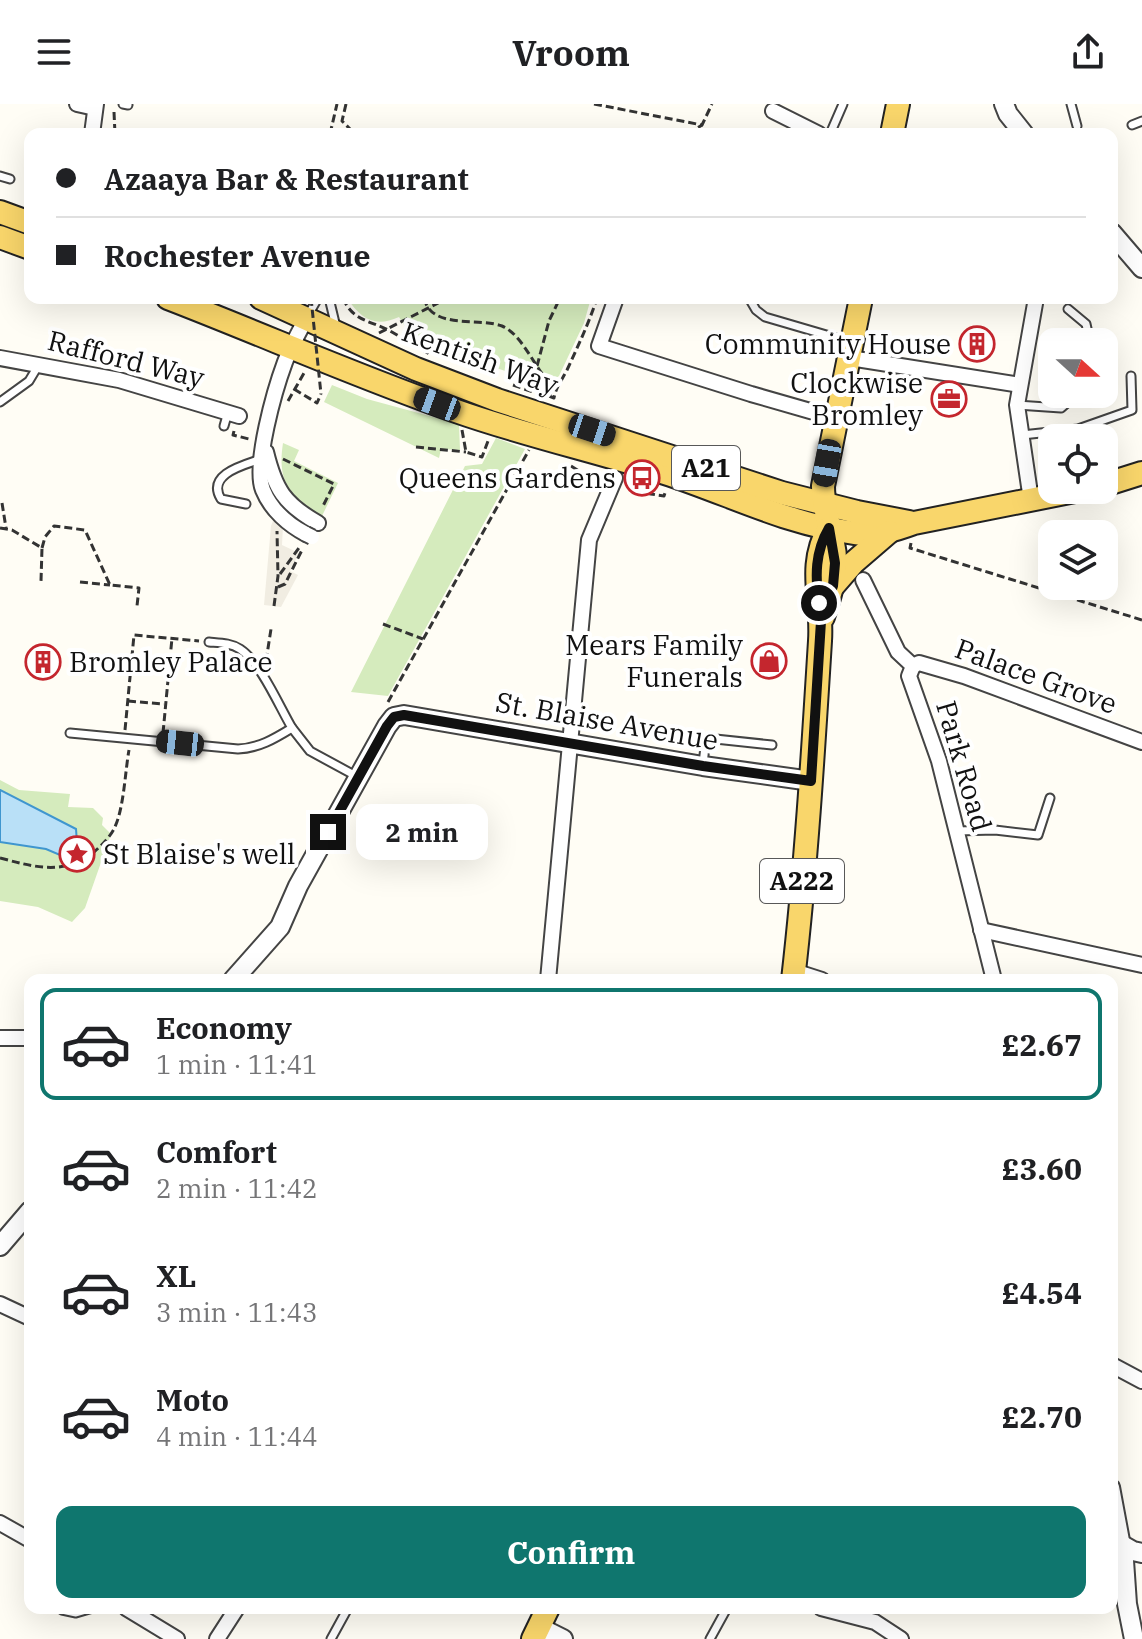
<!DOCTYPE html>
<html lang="en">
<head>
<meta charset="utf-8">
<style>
  :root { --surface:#fff; --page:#f6f6f6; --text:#202124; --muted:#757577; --line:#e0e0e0; --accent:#0f766e }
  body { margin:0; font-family:"IBM Plex Serif",serif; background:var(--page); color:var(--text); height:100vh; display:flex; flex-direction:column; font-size:30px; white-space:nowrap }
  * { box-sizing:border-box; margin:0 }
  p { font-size:26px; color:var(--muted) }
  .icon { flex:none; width:44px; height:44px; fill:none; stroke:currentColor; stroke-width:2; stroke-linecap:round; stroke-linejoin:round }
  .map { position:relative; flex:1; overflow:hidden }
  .side { position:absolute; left:24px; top:870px; width:1094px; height:640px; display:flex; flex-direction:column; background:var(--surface); border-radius:16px; box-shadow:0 8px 32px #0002 }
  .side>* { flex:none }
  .top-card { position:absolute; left:24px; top:24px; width:1094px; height:176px; border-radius:16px; box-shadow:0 8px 32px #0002; display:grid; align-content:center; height:176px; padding:0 32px; background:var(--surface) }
  .needle { width:52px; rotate:111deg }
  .fabs { position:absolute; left:1038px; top:224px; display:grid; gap:16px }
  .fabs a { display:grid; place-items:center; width:80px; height:80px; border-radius:16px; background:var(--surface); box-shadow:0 8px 32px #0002; font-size:40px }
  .end { position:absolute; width:36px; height:36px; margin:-18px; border:10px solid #111; background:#fff; box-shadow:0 0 0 4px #fff }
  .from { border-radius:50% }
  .bubble { position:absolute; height:56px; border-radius:16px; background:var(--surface); box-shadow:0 8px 32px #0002; font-size:26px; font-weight:700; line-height:56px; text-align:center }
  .car { position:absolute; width:24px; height:48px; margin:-24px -12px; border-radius:10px; box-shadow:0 0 6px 2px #0007; background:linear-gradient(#222 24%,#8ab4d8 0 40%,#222 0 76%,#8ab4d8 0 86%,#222 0) }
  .top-card b { display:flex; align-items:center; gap:28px; height:76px; font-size:30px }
  .top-card b+b { border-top:2px solid var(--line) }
  .top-card i { width:20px; height:20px; background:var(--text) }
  ul { padding:14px 0 0; list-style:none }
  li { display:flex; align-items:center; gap:24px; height:112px; margin:0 16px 12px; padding:0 16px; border:4px solid transparent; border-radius:16px }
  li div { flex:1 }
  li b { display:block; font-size:30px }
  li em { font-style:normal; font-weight:700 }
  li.current { border-color:var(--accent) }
  li>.icon { width:72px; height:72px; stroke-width:1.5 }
  .primary-button { display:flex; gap:16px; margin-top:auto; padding:16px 32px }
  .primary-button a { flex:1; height:92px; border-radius:16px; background:var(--accent); color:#fff; font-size:32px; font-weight:700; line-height:92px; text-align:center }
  header { display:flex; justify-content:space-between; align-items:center; height:104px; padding:0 32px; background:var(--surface); font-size:36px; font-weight:700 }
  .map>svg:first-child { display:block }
  .green { fill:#d5ebbd }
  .plaza { fill:#f1ede2 }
  .water { fill:#b9e0f7; stroke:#3f96cf; stroke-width:2 }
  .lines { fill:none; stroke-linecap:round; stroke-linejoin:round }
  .service-casing { stroke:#444; stroke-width:11 }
  .minor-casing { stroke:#444; stroke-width:18 }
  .tertiary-casing { stroke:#444; stroke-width:22 }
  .primary-casing { stroke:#222; stroke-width:26 }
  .path { stroke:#333; stroke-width:3; stroke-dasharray:8 4; stroke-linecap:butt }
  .service { stroke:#fff; stroke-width:7 }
  .minor { stroke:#fff; stroke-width:14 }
  .tertiary { stroke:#fff; stroke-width:18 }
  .primary { stroke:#f9d66b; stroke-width:22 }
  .minor-bridge-casing { stroke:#444; stroke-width:18; stroke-linecap:butt }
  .path-bridge { stroke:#333; stroke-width:3; stroke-dasharray:8 4; stroke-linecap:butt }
  .minor-bridge { stroke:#fff; stroke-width:14 }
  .route { stroke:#111; stroke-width:10 }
  .labels { text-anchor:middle; stroke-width:8; stroke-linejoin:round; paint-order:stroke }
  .shield { fill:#fff; stroke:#585858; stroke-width:2 }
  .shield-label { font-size:26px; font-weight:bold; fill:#111 }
  .poi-label { font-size:28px; fill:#111; stroke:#fff; text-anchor:end }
  .street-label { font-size:28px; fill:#111; stroke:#fff }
</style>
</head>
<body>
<header><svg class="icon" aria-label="menu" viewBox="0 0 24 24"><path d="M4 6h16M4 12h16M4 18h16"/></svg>Vroom<svg class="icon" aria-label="share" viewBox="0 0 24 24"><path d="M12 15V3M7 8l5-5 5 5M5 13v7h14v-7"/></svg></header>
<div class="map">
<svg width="1142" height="1535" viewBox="0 0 1142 1535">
  <rect width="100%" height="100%" fill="#fffdf5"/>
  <g class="green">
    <path d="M 347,194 L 591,194 L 584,219 L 559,272 L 542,284 L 508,268 L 404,232 L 407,226 L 399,213 C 375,224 361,215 347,194 Z"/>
    <polygon points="332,281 367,295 459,320 460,346 441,345 439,354 324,298"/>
    <polygon points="496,334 525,345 388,592 351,588 465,362 482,360"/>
    <path d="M 283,339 L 299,346 L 294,357 L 338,379 L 322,412 C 289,392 277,378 283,339 Z"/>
    <polygon points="0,676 19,686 70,690 68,703 93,704 103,714 102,721 111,730 85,804 72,818 38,803 0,797"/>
  </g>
  <polygon class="plaza" points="275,412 283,422 282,441 299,449 290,467 298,471 281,503 264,501 271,422"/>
  <polygon class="water" points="0,686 76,725 77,739 72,751 60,751 46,745 0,738"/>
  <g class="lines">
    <defs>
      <g id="service">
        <polyline points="123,0 128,1"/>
        <polyline points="1071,0 1077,22"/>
        <polyline points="1132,21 1142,17"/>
        <polyline points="830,30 843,0"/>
        <polyline points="0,72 10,75"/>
        <polyline points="329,194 336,223"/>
        <polyline points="749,194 756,206 765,213 847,237"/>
        <polyline points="1068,205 1086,220 1090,238"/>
        <polyline points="307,213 318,194"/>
        <polyline points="0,298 29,277 38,262"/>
        <polyline points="1017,301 1061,304 1077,290"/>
        <polyline points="224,322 228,308"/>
        <polyline points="1022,331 1078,325 1132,306 1131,272"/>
        <path d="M 246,400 L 221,395 C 206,370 244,361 261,355"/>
        <polyline points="292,624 310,647 356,672"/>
        <path d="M 70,629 L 238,645 C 259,644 274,635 292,624 C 279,602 261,559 240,545 C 231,539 220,539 209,538"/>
        <polyline points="703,660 706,634 772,641"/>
        <polyline points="957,727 995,726 1038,731 1050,694"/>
        <polyline points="62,1506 76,1509 93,1504"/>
        <polyline points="331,1535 348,1504"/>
        <polyline points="710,1535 727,1504"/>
      </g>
      <g id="minor">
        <polyline points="77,0 95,4"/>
        <polyline points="773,7 819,30"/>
        <polyline points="92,30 96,0"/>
        <polyline points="616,194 599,242 751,290 838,315"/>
        <polyline points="0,254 119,276 239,312"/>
        <polyline points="850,254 1020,281"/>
        <path d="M 266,348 C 275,385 284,400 318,419"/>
        <polyline points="1031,396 1017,301 1036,194"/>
        <path d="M 306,430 C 289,421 271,406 263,386 C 253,361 275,285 285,258 C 291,242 299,228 307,213"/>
        <polyline points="863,476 898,548 913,562"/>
        <polyline points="913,562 909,572 939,657 994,876"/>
        <polyline points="913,562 919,559 964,572 1142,638"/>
        <polyline points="981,826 1142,861"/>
        <polyline points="794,867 822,876"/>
        <polyline points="548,876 589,436 615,374"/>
        <polyline points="0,934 30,934"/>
        <polyline points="0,1200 30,1214"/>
        <polyline points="1112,1261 1142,1277"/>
        <polyline points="1112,1383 1123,1442"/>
        <polyline points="0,1419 30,1436"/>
        <polyline points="126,1504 177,1535"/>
        <polyline points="821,1504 875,1518 901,1535"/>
        <polyline points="217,1535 237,1504"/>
      </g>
      <g id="tertiary">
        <polyline points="1004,0 1008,10 1024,30"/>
        <polyline points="1112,129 1142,164"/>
        <polyline points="233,876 280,823 298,782 387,622 394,613 404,611 703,662 811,677"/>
        <polyline points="0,1142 30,1107"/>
        <polyline points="1112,1435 1133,1447 1142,1449"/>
        <polyline points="1123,1442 1127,1500 1134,1535"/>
        <polyline points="539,1523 563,1535"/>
      </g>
      <g id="primary">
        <polyline points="892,30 898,0"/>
        <polyline points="0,108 30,119"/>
        <polyline points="0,133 30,144"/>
        <path d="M 168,194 C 264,231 358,273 456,307 C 524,331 596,347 665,369 C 730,390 786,420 855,429 C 876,432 895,426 914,419 L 1080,386"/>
        <polyline points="261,194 416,265 497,296 782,389 857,408 909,418"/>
        <polyline points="1104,381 1142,369"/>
        <polyline points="833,482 853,459 889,428"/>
        <path d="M 823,513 C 831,489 839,464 833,439 C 829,419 823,403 823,382 L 861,194"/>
        <path d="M 793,876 C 806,763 813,650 820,537 C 823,495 807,463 829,424"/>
        <polyline points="533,1535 548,1504"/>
      </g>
    </defs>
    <use href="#service" class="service-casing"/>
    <use href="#minor" class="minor-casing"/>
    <use href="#tertiary" class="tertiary-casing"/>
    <use href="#primary" class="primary-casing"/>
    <g class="path">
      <polyline points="346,0 342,17 355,30"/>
      <polyline points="594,0 702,21 712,0"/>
      <polyline points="114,8 115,30"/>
      <polyline points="330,30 337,0"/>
      <polyline points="688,30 702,21"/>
      <polyline points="140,194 152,198"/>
      <path d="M 343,194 C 352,217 372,217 390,227 C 404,235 418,243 431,251"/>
      <path d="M 424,194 C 431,226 478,213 502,222 C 524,231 536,269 555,284"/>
      <polyline points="379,229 448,194"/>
      <polyline points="537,262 549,217 560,194"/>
      <polyline points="513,281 547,293"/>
      <polyline points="294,285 317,299 321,290"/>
      <polyline points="535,288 538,284 555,291"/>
      <path d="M 549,292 L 554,294 C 556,283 562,276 567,266 C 578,242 589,219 597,194"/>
      <polyline points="288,297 304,269"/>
      <polyline points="462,326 466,348 482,353 488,337"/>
      <polyline points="234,327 233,331 249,335"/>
      <polyline points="416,343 466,348"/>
      <polyline points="283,355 334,380 322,404"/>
      <polyline points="571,362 598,379"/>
      <path d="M 626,378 C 638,388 649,390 664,392 L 666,386"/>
      <polyline points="2,399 6,424"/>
      <polyline points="0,424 12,426 42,444 41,477"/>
      <polyline points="911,439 910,444 1142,516"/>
      <polyline points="42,444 45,433 54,422 85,426 110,481 139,484 137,502"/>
      <polyline points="280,470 301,441"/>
      <polyline points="80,478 110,481"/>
      <polyline points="278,483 285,480 303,444"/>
      <polyline points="274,502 278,472 277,427"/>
      <polyline points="383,520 423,535"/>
      <polyline points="266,557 271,525"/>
      <polyline points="128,597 164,600"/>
      <polyline points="388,598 529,346"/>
      <polyline points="125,626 134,531 199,537"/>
      <polyline points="163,629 172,534"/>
      <path d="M 0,754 C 35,763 63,772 94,748 C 102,741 109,734 114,725 C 124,705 125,668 129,646"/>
    </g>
    <use href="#service" class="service"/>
    <use href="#minor" class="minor"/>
    <use href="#tertiary" class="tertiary"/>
    <use href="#primary" class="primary"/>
    <defs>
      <polyline id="minor-bridge" points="306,430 312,433"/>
    </defs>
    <use href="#minor-bridge" class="minor-bridge-casing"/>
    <polyline class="path-bridge" points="311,194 321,290"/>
    <use href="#minor-bridge" class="minor-bridge"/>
  </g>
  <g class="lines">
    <path class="route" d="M 328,728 L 387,622 L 394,613 L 404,611 L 703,662 L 811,677 L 821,517 L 833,482 L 835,459 L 829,424 C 815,448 815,472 819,499"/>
  </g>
  <defs>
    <symbol id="building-ring" viewBox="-11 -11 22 22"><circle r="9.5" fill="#fff" stroke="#c4262e" stroke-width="1.5"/><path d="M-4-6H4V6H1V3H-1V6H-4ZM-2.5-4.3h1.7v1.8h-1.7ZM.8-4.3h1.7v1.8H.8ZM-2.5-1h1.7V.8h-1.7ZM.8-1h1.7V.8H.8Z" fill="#c4262e"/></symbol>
    <symbol id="office-ring" viewBox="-11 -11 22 22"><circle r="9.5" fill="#fff" stroke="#c4262e" stroke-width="1.5"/><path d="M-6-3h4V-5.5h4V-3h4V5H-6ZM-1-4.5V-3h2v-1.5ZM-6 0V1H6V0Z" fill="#c4262e"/></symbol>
    <symbol id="bus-ring" viewBox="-11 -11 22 22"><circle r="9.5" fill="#fff" stroke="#c4262e" stroke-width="1.5"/><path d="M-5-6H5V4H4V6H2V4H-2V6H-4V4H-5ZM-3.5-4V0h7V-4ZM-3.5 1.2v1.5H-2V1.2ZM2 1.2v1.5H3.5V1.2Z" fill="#c4262e"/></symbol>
    <symbol id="shop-ring" viewBox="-11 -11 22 22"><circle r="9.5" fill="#fff" stroke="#c4262e" stroke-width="1.5"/><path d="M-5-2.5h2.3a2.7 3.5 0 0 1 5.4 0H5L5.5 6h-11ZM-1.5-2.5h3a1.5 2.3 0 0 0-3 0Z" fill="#c4262e"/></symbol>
    <symbol id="sight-ring" viewBox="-11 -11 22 22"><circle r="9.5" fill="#fff" stroke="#c4262e" stroke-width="1.5"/><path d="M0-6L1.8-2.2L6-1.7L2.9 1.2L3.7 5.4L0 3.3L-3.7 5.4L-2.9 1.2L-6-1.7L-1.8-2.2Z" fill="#c4262e"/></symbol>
  </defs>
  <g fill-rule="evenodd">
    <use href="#building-ring" x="957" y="220" width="40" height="40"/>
    <use href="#office-ring" x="929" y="275" width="40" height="40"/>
    <use href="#bus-ring" x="622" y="354" width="40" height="40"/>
    <use href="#shop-ring" x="749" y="537" width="40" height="40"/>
    <use href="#building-ring" x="23" y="538" width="40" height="40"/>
    <use href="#sight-ring" x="57" y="730" width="40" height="40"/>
  </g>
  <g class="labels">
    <g class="shield">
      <rect x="672" y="342" width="68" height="44" rx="6"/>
      <rect x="760" y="755" width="84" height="44" rx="6"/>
    </g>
    <g class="shield-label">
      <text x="706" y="373">A21</text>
      <text x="802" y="786">A222</text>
    </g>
    <g class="poi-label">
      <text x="951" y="250">Community House</text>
      <text x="923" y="289">Clockwise<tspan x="923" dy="32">Bromley</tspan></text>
      <text x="616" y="384">Queens Gardens</text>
      <text x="743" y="551">Mears Family<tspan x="743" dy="32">Funerals</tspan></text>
      <text x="69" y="568" text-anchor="start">Bromley Palace</text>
      <text x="103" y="760" text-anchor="start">St Blaise's well</text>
    </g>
    <g class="street-label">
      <text transform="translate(480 254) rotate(20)" y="10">Kentish Way</text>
      <text transform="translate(126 255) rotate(14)" y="10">Rafford Way</text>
      <text transform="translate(1036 572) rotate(20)" y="10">Palace Grove</text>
      <text transform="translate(607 617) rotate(10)" y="10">St. Blaise Avenue</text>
      <text transform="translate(964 662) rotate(74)" y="10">Park Road</text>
    </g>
  </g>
</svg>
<div class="fabs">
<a><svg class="needle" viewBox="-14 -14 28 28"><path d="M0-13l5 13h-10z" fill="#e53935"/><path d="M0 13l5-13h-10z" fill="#757577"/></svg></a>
<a><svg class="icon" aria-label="locate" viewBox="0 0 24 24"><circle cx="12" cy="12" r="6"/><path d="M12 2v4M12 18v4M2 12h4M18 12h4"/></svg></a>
<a><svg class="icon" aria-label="layers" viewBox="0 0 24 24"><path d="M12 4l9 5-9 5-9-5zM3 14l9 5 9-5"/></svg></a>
</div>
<i class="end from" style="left:819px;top:499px"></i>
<i class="end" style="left:328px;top:728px"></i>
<div class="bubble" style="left:356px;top:700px;width:132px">2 min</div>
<i class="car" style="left:437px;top:300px;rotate:290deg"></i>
<i class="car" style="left:592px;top:326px;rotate:108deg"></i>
<i class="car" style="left:827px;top:359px;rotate:190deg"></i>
<i class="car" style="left:180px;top:639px;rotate:276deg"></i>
<div class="top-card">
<b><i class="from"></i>Azaaya Bar &amp; Restaurant</b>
<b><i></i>Rochester Avenue</b>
</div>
<section class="side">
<ul>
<li class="current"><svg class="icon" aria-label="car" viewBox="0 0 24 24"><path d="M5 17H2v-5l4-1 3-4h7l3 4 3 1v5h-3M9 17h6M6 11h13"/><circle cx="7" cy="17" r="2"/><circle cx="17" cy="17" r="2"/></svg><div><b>Economy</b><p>1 min · 11:41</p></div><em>£2.67</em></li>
<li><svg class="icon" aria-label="car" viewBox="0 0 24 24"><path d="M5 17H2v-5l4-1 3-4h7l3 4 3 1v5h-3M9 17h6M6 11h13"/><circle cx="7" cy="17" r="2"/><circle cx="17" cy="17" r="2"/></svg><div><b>Comfort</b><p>2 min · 11:42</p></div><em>£3.60</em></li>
<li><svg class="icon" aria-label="car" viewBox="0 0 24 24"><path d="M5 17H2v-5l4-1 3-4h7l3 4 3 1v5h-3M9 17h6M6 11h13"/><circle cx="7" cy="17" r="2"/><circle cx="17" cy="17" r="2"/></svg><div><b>XL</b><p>3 min · 11:43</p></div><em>£4.54</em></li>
<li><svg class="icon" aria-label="car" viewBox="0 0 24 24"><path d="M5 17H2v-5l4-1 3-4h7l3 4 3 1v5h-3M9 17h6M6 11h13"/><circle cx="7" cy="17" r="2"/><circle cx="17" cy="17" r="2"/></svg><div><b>Moto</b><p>4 min · 11:44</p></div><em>£2.70</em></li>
</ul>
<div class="primary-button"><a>Confirm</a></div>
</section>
</div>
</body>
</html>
